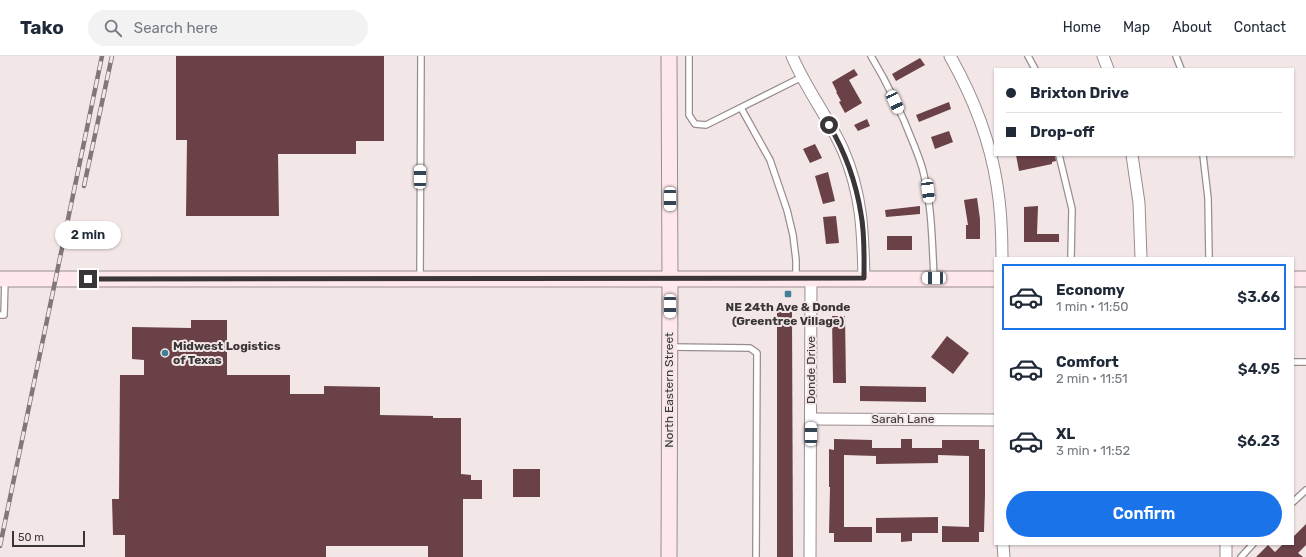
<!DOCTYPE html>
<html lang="en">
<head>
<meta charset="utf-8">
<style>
  :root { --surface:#fff; --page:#f2f2f3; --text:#1f2937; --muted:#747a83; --line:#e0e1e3; --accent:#1a73e8 }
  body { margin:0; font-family:Rubik,sans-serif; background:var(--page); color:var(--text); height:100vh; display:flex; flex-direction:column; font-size:15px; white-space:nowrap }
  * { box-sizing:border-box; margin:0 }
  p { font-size:13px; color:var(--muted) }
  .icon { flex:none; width:22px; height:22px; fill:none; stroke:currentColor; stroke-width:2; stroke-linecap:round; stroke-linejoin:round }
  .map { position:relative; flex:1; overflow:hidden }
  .drawer { position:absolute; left:994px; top:201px; width:300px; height:288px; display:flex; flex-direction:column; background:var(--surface); border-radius:0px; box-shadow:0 1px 3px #0004 }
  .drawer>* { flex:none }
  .top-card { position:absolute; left:994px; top:12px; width:300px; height:88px; border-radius:0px; box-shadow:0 1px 3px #0004; display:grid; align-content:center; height:88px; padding:0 12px; background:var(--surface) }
  .scale { position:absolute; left:12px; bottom:10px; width:73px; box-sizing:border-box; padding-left:4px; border:2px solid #3a3536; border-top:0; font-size:11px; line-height:14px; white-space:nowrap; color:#3a3536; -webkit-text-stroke:3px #f3e6e7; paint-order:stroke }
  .end { position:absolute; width:18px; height:18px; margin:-9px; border:5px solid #3a3536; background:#fff; box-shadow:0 0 0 2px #fff }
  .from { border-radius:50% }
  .bubble { position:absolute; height:28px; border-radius:14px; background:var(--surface); box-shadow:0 1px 3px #0004; font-size:13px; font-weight:600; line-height:28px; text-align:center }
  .car { position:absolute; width:12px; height:24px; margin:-12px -6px; border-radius:5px; box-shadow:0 0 3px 1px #0007; background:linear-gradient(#fff 24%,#345 0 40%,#fff 0 76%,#345 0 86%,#fff 0) }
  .top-card b { display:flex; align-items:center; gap:14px; height:38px; font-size:15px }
  .top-card b+b { border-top:1px solid var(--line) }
  .top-card i { width:10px; height:10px; background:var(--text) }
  ul { padding:7px 0 0; list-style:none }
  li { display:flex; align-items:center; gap:12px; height:66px; margin:0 8px 6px; padding:0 4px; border:2px solid transparent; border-radius:0px }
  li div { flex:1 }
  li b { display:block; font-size:15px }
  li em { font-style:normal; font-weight:600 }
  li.active { border-color:var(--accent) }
  li>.icon { width:36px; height:36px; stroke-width:1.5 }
  .primary-button { display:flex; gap:8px; margin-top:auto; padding:8px 12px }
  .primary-button a { flex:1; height:46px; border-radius:24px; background:var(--accent); color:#fff; font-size:16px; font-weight:600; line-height:46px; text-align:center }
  header { display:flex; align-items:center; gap:24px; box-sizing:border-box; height:56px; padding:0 20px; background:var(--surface); border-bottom:1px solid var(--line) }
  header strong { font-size:19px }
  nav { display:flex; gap:22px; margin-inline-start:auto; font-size:14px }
  .search { width:280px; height:36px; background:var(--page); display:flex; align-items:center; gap:10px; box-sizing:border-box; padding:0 14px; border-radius:22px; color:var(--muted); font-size:15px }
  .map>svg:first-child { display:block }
  .building { fill:#694147 }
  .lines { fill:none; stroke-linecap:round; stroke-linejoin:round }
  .lane-casing { stroke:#998d8f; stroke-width:8 }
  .street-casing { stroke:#998d8f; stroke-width:13 }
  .secondary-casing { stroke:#998d8f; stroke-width:17 }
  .lane { stroke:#fff; stroke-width:5.5 }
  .street { stroke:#fff; stroke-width:11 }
  .secondary { stroke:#ffe8eb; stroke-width:15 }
  .rail-casing { stroke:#7f7778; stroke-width:4.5 }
  .rail { stroke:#f3e6e7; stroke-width:3; stroke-dasharray:9; stroke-linecap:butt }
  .route { stroke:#3a3536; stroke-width:5 }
  .poi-dot { fill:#408094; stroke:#f3e6e7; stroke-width:1.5 }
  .labels { text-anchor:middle; stroke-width:4; stroke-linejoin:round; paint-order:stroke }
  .poi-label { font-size:12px; font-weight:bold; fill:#3a3536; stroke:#f3e6e7 }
  .street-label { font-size:12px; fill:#3a3536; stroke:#f3e6e7 }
</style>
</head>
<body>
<header>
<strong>Tako</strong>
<div class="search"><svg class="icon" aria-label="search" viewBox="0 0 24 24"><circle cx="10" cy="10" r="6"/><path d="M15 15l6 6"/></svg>Search here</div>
<nav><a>Home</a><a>Map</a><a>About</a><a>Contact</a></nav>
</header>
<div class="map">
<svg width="1306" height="501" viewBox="0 0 1306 501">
  <rect width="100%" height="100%" fill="#f3e6e7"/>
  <g class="building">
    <polygon points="176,0 384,0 384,85 356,85 356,98 278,98 279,160 186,160 187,84 176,84"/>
    <polygon points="920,2 925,9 896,25 892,18"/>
    <polygon points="854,13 858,19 849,24 862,47 845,57 839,46 841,45 836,36 837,36 832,26"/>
    <polygon points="949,46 951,53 919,66 916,59"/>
    <polygon points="867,63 870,70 858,75 854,69"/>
    <polygon points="949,75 953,86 935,93 931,81"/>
    <polygon points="815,88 822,102 810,107 803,93"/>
    <polygon points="1016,99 1055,99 1056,105 1052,106 1052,108 1019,115"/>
    <polygon points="828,116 835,145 823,148 815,120"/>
    <polygon points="977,142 980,163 980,183 966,183 966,169 968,169 964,144"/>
    <polygon points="920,150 920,158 886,161 885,154"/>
    <polygon points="1038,150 1037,178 1059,178 1059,186 1024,186 1024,151"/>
    <polygon points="836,160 839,187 826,188 823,161"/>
    <rect x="887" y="180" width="25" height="14"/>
    <polygon points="777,256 792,256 793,501 777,501"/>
    <polygon points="832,260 845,260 846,327 833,327"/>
    <polygon points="191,264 227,264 227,319 290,319 290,338 324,338 324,330 380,331 380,359 433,360 433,362 461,362 461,418 471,419 471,424 482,424 482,443 463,443 463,501 428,501 428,490 326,490 326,501 125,501 125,479 113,479 112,443 119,443 120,319 144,319 144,304 132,303 132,271 191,272"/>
    <polygon points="947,280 969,297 953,318 931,301"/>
    <polygon points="860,330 926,331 926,346 860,345"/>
    <polygon points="834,383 872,384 872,392 901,392 901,383 912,383 912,392 942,392 942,384 979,384 979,393 985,393 985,439 984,476 979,476 979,486 942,486 942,470 969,471 969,400 938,399 938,407 876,408 876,400 844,399 844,471 872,471 872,486 834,486 834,477 829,477 830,431 829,431 829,393 834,394"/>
    <rect x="513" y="413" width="27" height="28"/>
    <polygon points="938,461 938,477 912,477 912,485 901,486 901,477 876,477 876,462"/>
    <polygon points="1306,468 1306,489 1298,497 1303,501 1256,501 1268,489 1275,496 1283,488 1293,488 1293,481"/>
  </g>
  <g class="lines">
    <defs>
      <g id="lane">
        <polyline points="689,0 689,59 695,68 706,69 802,21"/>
        <path d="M 871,0 C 888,28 902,58 914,89 C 917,97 921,106 923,115 C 932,150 932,185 934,221"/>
        <polyline points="1028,0 1035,13"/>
        <polyline points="1176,0 1181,13"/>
        <polyline points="741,52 770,104 787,154 793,179 796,204 796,222"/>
        <polyline points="1059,99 1072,153 1071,202"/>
        <polyline points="1203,99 1208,142 1209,202"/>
        <polyline points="420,222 421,0"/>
        <polyline points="0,259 4,259 5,223"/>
        <polyline points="670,291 750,292 757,297 756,501"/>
        <polyline points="1293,306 1306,306"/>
        <polyline points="1293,446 1306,434"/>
        <polyline points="1241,501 1253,488"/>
      </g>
      <g id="street">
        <path d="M 792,0 C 806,33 828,61 843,94 C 862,138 863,176 864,222"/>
        <path d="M 950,0 C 972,39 990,84 997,129 C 1001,153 1002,178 1002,202"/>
        <polyline points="1103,0 1108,13"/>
        <polyline points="1132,99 1139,147 1141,202"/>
        <polyline points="811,363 995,364"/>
        <polyline points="1003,488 1004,501"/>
        <polyline points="810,501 811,222"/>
        <polyline points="1226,501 1226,488"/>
      </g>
      <g id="secondary">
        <polyline points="0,223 995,223"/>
        <polyline points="1293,223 1306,223"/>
        <polyline points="669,501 670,222 669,0"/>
      </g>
    </defs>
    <use href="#lane" class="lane-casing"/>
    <use href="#street" class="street-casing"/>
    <use href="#secondary" class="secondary-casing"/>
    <use href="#lane" class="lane"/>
    <use href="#street" class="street"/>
    <use href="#secondary" class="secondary"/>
    <defs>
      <g id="rail">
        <polyline points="84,130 112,0"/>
        <polyline points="0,490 102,0"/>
      </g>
    </defs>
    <use href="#rail" class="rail-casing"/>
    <use href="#rail" class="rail"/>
  </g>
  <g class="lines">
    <path class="route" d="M 88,223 L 864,222 C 864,201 865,179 861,158 C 856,126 845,96 829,69"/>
  </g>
  <g class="poi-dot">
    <rect x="784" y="234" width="8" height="8" rx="2"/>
    <circle cx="165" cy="297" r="4"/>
  </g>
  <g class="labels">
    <g class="poi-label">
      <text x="788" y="255">NE 24th Ave &amp; Donde<tspan x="788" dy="14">(Greentree Village)</tspan></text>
      <text x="173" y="294" text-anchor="start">Midwest Logistics<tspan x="173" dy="14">of Texas</tspan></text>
    </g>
    <g class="street-label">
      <text transform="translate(811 314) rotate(-90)" y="4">Donde Drive</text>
      <text transform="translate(669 334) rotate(-90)" y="4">North Eastern Street</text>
      <text x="903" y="367">Sarah Lane</text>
    </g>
  </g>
</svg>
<div class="scale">50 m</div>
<i class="end from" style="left:829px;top:69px"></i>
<i class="end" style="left:88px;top:223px"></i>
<div class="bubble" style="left:55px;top:165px;width:66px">2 min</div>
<i class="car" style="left:895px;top:46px;rotate:155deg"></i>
<i class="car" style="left:420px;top:121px;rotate:0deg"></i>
<i class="car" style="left:928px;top:135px;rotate:173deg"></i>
<i class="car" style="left:670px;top:143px;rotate:180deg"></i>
<i class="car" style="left:934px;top:222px;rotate:270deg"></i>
<i class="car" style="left:670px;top:250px;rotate:180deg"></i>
<i class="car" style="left:811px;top:378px;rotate:0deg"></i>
<div class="top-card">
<b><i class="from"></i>Brixton Drive</b>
<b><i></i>Drop-off</b>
</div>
<section class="drawer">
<ul>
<li class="active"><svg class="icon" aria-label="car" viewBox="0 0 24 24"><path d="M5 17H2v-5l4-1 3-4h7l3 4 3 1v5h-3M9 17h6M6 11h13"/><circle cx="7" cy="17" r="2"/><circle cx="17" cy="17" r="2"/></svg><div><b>Economy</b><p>1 min · 11:50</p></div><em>$3.66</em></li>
<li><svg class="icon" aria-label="car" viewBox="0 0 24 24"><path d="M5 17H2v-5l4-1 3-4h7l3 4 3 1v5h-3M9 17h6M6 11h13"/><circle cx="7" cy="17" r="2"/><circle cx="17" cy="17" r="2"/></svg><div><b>Comfort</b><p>2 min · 11:51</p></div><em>$4.95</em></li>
<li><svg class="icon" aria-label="car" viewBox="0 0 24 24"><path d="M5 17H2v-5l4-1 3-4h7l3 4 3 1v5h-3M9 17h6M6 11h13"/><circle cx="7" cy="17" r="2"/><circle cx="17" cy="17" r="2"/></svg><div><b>XL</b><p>3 min · 11:52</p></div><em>$6.23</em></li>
</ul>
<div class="primary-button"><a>Confirm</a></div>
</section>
</div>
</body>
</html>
